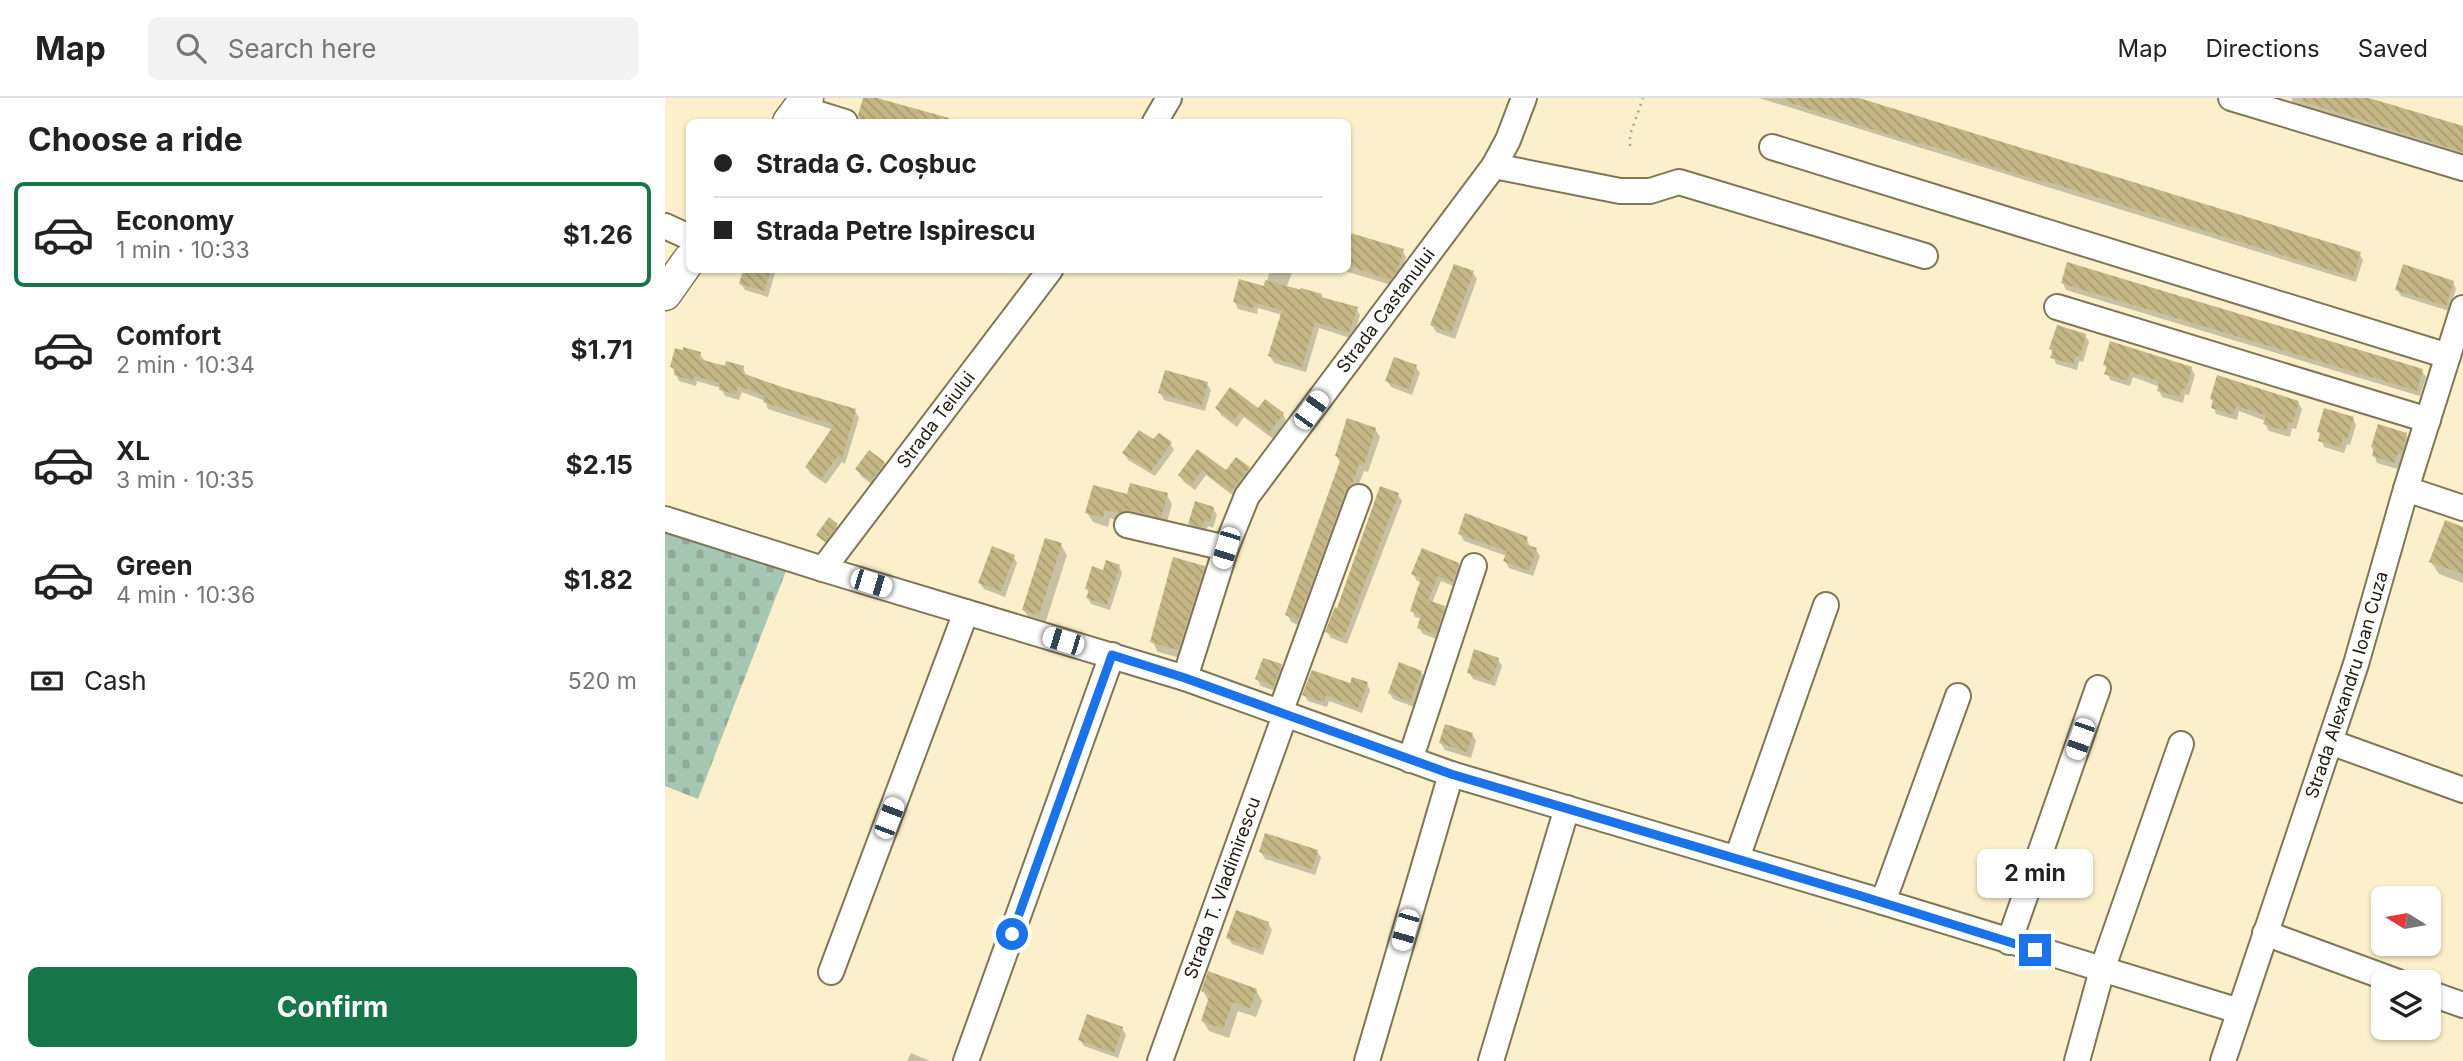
<!DOCTYPE html>
<html lang="en">
<head>
<meta charset="utf-8">
<style>
  :root { --surface:#fff; --page:#f2f2f2; --text:#222; --muted:#767676; --line:#e0e0e0; --accent:#17754a }
  body { margin:0; font-family:Inter,sans-serif; background:var(--page); color:var(--text); height:100vh; display:flex; flex-direction:column; font-size:26px; white-space:nowrap }
  * { box-sizing:border-box; margin:0 }
  p { font-size:23px; color:var(--muted) }
  .icon { flex:none; width:38px; height:38px; fill:none; stroke:currentColor; stroke-width:2; stroke-linecap:round; stroke-linejoin:round }
  .map { position:relative; flex:1; overflow:hidden }
  .details { display:flex; flex-direction:column; background:var(--surface); width:665px }
  .details>* { flex:none }
  .hud { position:absolute; left:21px; top:21px; width:665px; height:154px; border-radius:10px; box-shadow:0 2px 5px #0004; display:grid; align-content:center; height:154px; padding:0 28px; background:var(--surface) }
  .needle { width:46px; rotate:281deg }
  .fabs { position:absolute; left:1706px; top:788px; display:grid; gap:14px }
  .fabs a { display:grid; place-items:center; width:70px; height:70px; border-radius:10px; background:var(--surface); box-shadow:0 2px 5px #0004; font-size:35px }
  .end { position:absolute; width:32px; height:32px; margin:-16px; border:9px solid #1a73e8; background:#fff; box-shadow:0 0 0 4px #fff }
  .from { border-radius:50% }
  .bubble { position:absolute; height:49px; border-radius:10px; background:var(--surface); box-shadow:0 2px 5px #0004; font-size:23px; font-weight:700; line-height:49px; text-align:center }
  .car { position:absolute; width:21px; height:42px; margin:-21px -10px; border-radius:9px; box-shadow:0 0 5px 2px #0007; background:linear-gradient(#fff 24%,#345 0 40%,#fff 0 76%,#345 0 86%,#fff 0) }
  .hud b { display:flex; align-items:center; gap:24px; height:66px; font-size:26px }
  .hud b+b { border-top:2px solid var(--line) }
  .hud i { width:18px; height:18px; background:var(--text) }
  ul { padding:0; list-style:none }
  li { display:flex; align-items:center; gap:21px; height:105px; margin:0 14px 10px; padding:0 14px; border:4px solid transparent; border-radius:10px }
  li div { flex:1 }
  li b { display:block; font-size:26px }
  li em { font-style:normal; font-weight:700 }
  li.on { border-color:var(--accent) }
  li>.icon { width:63px; height:63px; stroke-width:1.5 }
  h2 { padding:0 28px; font-size:32px; line-height:84px }
  .pay { display:flex; align-items:center; gap:18px; height:77px; padding:0 28px; font-size:26px }
  .pay p { margin-inline-start:auto }
  .action { display:flex; gap:14px; margin-top:auto; padding:14px 28px }
  .action a { flex:1; height:80px; border-radius:10px; background:var(--accent); color:#fff; font-size:28px; font-weight:700; line-height:80px; text-align:center }
  header { display:flex; align-items:center; gap:42px; box-sizing:border-box; height:98px; padding:0 35px; background:var(--surface); border-bottom:2px solid var(--line) }
  header strong { font-size:33px }
  nav { display:flex; gap:38px; margin-inline-start:auto; font-size:24px }
  .search { width:490px; height:63px; background:var(--page); display:flex; align-items:center; gap:18px; box-sizing:border-box; padding:0 24px; border-radius:10px; color:var(--muted); font-size:26px }
  main { display:flex; flex:1; min-height:0 }
  .map>svg:first-child { display:block }
  .cemetery { fill:url(#cemetery-stones) }
  .shadow { fill:#0003 }
  .building { fill:url(#building-back-hatch) }
  .lines { fill:none; stroke-linecap:round; stroke-linejoin:round }
  .minor-casing { stroke:#807655; stroke-width:28 }
  .major-casing { stroke:#807655; stroke-width:35 }
  .path { stroke:#aea689; stroke-width:2.5; stroke-dasharray:2 5; stroke-linecap:butt }
  .minor { stroke:#fff; stroke-width:24 }
  .major { stroke:#fff; stroke-width:32 }
  .route { stroke:#1a73e8; stroke-width:9 }
  .labels { text-anchor:middle; stroke-width:5; stroke-linejoin:round; paint-order:stroke }
  .street-label { font-size:18px; fill:#201c0f; stroke:#fefefe }
</style>
</head>
<body>
<header>
<strong>Map</strong>
<div class="search"><svg class="icon" aria-label="search" viewBox="0 0 24 24"><circle cx="10" cy="10" r="6"/><path d="M15 15l6 6"/></svg>Search here</div>
<nav><a>Map</a><a>Directions</a><a>Saved</a></nav>
</header>
<main>
<section class="details">
<h2>Choose a ride</h2>
<ul>
<li class="on"><svg class="icon" aria-label="car" viewBox="0 0 24 24"><path d="M5 17H2v-5l4-1 3-4h7l3 4 3 1v5h-3M9 17h6M6 11h13"/><circle cx="7" cy="17" r="2"/><circle cx="17" cy="17" r="2"/></svg><div><b>Economy</b><p>1 min · 10:33</p></div><em>$1.26</em></li>
<li><svg class="icon" aria-label="car" viewBox="0 0 24 24"><path d="M5 17H2v-5l4-1 3-4h7l3 4 3 1v5h-3M9 17h6M6 11h13"/><circle cx="7" cy="17" r="2"/><circle cx="17" cy="17" r="2"/></svg><div><b>Comfort</b><p>2 min · 10:34</p></div><em>$1.71</em></li>
<li><svg class="icon" aria-label="car" viewBox="0 0 24 24"><path d="M5 17H2v-5l4-1 3-4h7l3 4 3 1v5h-3M9 17h6M6 11h13"/><circle cx="7" cy="17" r="2"/><circle cx="17" cy="17" r="2"/></svg><div><b>XL</b><p>3 min · 10:35</p></div><em>$2.15</em></li>
<li><svg class="icon" aria-label="car" viewBox="0 0 24 24"><path d="M5 17H2v-5l4-1 3-4h7l3 4 3 1v5h-3M9 17h6M6 11h13"/><circle cx="7" cy="17" r="2"/><circle cx="17" cy="17" r="2"/></svg><div><b>Green</b><p>4 min · 10:36</p></div><em>$1.82</em></li>
</ul>
<div class="pay"><svg class="icon" aria-label="cash" viewBox="0 0 24 24"><path d="M3 7h18v10H3z"/><circle cx="12" cy="12" r="2"/></svg>Cash<p>520 m</p></div>
<div class="action"><a>Confirm</a></div>
</section>
<div class="map">
<svg width="1798" height="963" viewBox="0 0 1798 963">
  <defs>
    <pattern id="cemetery-stones" width="16" height="16" patternUnits="userSpaceOnUse" patternTransform="scale(1.75)"><rect width="16" height="16" fill="#a6c7b2"/><path d="M2 7V4a2 2 0 0 1 4 0v3zM10 15v-3a2 2 0 0 1 4 0v3z" fill="#8faa98"/></pattern>
    <pattern id="building-back-hatch" width="6" height="6" patternUnits="userSpaceOnUse" patternTransform="scale(1.75)"><rect width="6" height="6" fill="#c5b685"/><path d="M-1 5l2 2M0 0l6 6M5-1l2 2" fill="none" stroke="#a99c72"/></pattern>
  </defs>
  <rect width="100%" height="100%" fill="#fbf0cb"/>
  <polygon class="cemetery" points="0,435 121,473 33,701 0,688"/>
  <g class="shadow">
    <polygon points="200,0 206,0 289,24 195,24 195,17"/>
    <polygon points="1094,0 1189,0 1694,155 1698,162 1691,184"/>
    <polygon points="1626,0 1697,0 1798,31 1798,58 1629,6"/>
    <polygon points="682,137 737,152 741,159 735,180 729,188 677,172 682,172"/>
    <polygon points="80,172 111,172 103,199 80,192 76,186"/>
    <polygon points="605,172 628,172 622,188 656,197 659,201 691,210 695,217 688,241 654,230 641,274 609,265 605,258 617,217 593,210 592,216 573,211 570,204 600,191"/>
    <polygon points="808,175 812,181 790,241 771,234 767,227"/>
    <polygon points="1788,184 1791,191 1784,213 1736,198 1732,192"/>
    <polygon points="1398,185 1757,273 1761,279 1755,298 1401,192"/>
    <polygon points="1420,237 1424,244 1418,264 1414,263 1412,272 1391,266 1386,250"/>
    <polygon points="35,256 39,262 61,270 78,269 81,278 190,313 194,320 180,366 177,364 161,386 145,375 142,369 169,332 103,311 100,303 77,294 74,302 60,298 56,290 32,283 31,288 14,283 7,269"/>
    <polygon points="1440,267 1526,270 1530,277 1524,297 1520,296 1518,305 1497,299 1494,292 1495,289 1468,279 1465,288 1445,282"/>
    <polygon points="751,269 755,275 747,297 726,289 722,283"/>
    <polygon points="542,286 546,292 540,313 499,302 495,295"/>
    <polygon points="1547,301 1633,304 1637,311 1631,331 1627,330 1625,339 1604,333 1600,326 1601,323 1574,313 1572,322 1551,316"/>
    <polygon points="552,310 618,316 621,322 608,341 579,319 572,329 556,317"/>
    <polygon points="1688,320 1691,327 1685,347 1682,346 1679,355 1659,349 1654,333"/>
    <polygon points="710,331 715,339 703,374 699,373 638,529 626,524 622,516 676,366 671,357"/>
    <polygon points="1741,336 1745,343 1739,363 1736,362 1733,371 1712,365 1707,349"/>
    <polygon points="488,343 505,345 509,352 490,378 463,362 459,355"/>
    <polygon points="533,354 562,375 583,370 587,377 570,399 541,377 530,392 519,384 515,378"/>
    <polygon points="205,355 219,365 223,372 210,389 196,378 192,371"/>
    <polygon points="502,397 507,406 501,428 459,424 445,420 443,429 428,424 422,415 463,399"/>
    <polygon points="733,397 737,403 682,546 666,540 662,534"/>
    <polygon points="548,410 552,417 548,430 543,428 540,435 528,432 525,426"/>
    <polygon points="165,422 174,430 162,445 155,440"/>
    <polygon points="1798,431 1798,485 1774,476 1766,464"/>
    <polygon points="795,436 862,441 865,449 871,452 875,458 868,478 844,470 840,463 842,458 799,443"/>
    <polygon points="396,447 402,457 380,526 365,522 359,512"/>
    <polygon points="348,458 352,465 340,499 319,491 315,485"/>
    <polygon points="793,466 797,473 791,489 776,483 767,505 779,509 783,516 774,542 758,536 754,530 757,521 750,519 747,512 756,484 752,483 748,476"/>
    <polygon points="454,468 457,475 445,512 426,506 423,500 424,495 422,491 439,474"/>
    <polygon points="539,469 545,480 519,561 493,554 487,543"/>
    <polygon points="833,561 837,568 830,588 808,581 804,574"/>
    <polygon points="616,568 620,574 613,594 596,588 592,581"/>
    <polygon points="756,574 760,581 749,609 728,601 725,595"/>
    <polygon points="702,586 705,592 697,615 664,603 662,609 643,603 639,597"/>
    <polygon points="807,636 811,643 806,660 780,652 776,645"/>
    <polygon points="652,753 656,760 650,777 600,761 596,754"/>
    <polygon points="603,825 607,832 598,857 567,846 563,840"/>
    <polygon points="591,892 597,903 591,919 573,913 564,940 544,933 538,923 544,904 538,893"/>
    <polygon points="457,930 461,937 453,960 419,948 415,942"/>
    <polygon points="246,955 265,963 242,963"/>
  </g>
  <g class="building">
    <polygon points="198,0 212,0 284,20 284,24 204,24 195,22 193,17"/>
    <polygon points="1120,0 1194,0 1696,154 1688,179 1380,83 1379,84 1296,59 1296,57 1256,45 1255,46 1174,21 1120,3"/>
    <polygon points="1638,0 1704,0 1798,28 1798,54 1637,3"/>
    <polygon points="682,134 739,151 732,173 725,182 682,167"/>
    <polygon points="1402,164 1758,271 1752,293 1396,185"/>
    <polygon points="789,166 809,173 786,235 765,227"/>
    <polygon points="1738,166 1789,183 1781,208 1730,192"/>
    <polygon points="78,172 106,172 99,193 74,186"/>
    <polygon points="574,181 599,188 600,182 635,192 636,190 657,196 656,199 693,209 684,235 650,224 637,269 603,258 617,212 590,205 588,210 568,204"/>
    <polygon points="1392,227 1421,236 1415,259 1411,257 1408,266 1385,260 1388,252 1384,251"/>
    <polygon points="1445,243 1527,269 1521,291 1517,290 1514,299 1492,293 1494,285 1491,282 1465,274 1462,283 1439,276 1442,268 1438,267"/>
    <polygon points="18,249 36,254 34,261 60,268 61,263 79,268 77,275 120,290 191,311 177,361 173,358 156,381 140,369 169,327 98,304 100,298 73,288 71,296 54,292 55,285 29,278 28,283 9,277 10,271 5,269 10,250 18,252"/>
    <polygon points="729,259 752,267 744,291 720,283"/>
    <polygon points="500,272 543,284 537,307 493,295"/>
    <polygon points="1552,277 1634,303 1628,325 1624,324 1621,333 1598,326 1601,318 1598,316 1571,308 1569,317 1546,310 1548,302 1545,301"/>
    <polygon points="565,289 593,310 600,301 619,315 604,335 575,314 568,323 550,310"/>
    <polygon points="1659,310 1689,319 1682,342 1678,340 1676,349 1653,343 1655,335 1652,334"/>
    <polygon points="682,320 711,330 699,367 694,366 687,386 680,394 633,522 620,517 676,360 670,358"/>
    <polygon points="1713,326 1742,335 1736,357 1732,356 1729,365 1707,358 1709,350 1706,349"/>
    <polygon points="474,332 488,341 494,335 507,344 486,373 457,355"/>
    <polygon points="532,351 561,372 571,359 585,369 565,394 537,372 526,387 513,377"/>
    <polygon points="204,352 220,364 206,383 190,371"/>
    <polygon points="465,385 503,395 496,420 465,412 453,415 440,412 438,420 420,415 428,387 462,396"/>
    <polygon points="715,388 734,395 679,540 660,534 670,509 672,510"/>
    <polygon points="530,403 549,409 545,424 539,422 537,429 523,426"/>
    <polygon points="800,415 863,439 860,446 872,450 864,473 838,463 842,453 793,436"/>
    <polygon points="164,419 173,426 160,444 151,437"/>
    <polygon points="1780,422 1798,429 1798,476 1764,464"/>
    <polygon points="380,440 397,445 374,517 357,512"/>
    <polygon points="327,448 350,457 336,493 313,485"/>
    <polygon points="757,450 794,465 788,484 773,478 763,502 780,508 771,536 752,530 756,517 745,513 756,480 746,476"/>
    <polygon points="508,459 540,468 513,552 485,544"/>
    <polygon points="441,462 455,467 442,507 421,500 424,492 420,491 427,468 438,472"/>
    <polygon points="809,551 834,560 827,583 802,575"/>
    <polygon points="598,560 617,566 609,588 590,581"/>
    <polygon points="734,564 757,573 745,604 723,595"/>
    <polygon points="647,572 685,585 687,579 703,584 693,610 661,597 659,604 637,597"/>
    <polygon points="780,626 808,635 802,654 774,645"/>
    <polygon points="600,735 653,752 647,771 594,754"/>
    <polygon points="571,812 604,824 595,852 561,840"/>
    <polygon points="543,873 592,891 585,910 568,904 558,931 536,923 545,896 536,893"/>
    <polygon points="422,916 458,929 449,955 413,942"/>
  </g>
  <g class="lines">
    <defs>
      <g id="minor">
        <polyline points="1566,0 1798,70"/>
        <polyline points="135,10 180,24"/>
        <polyline points="490,24 504,0"/>
        <polyline points="1107,49 1783,258"/>
        <polyline points="829,68 955,93 985,93 1014,84 1260,158"/>
        <polyline points="0,128 24,139"/>
        <polyline points="1392,209 1763,322"/>
        <polyline points="1741,391 1798,410"/>
        <polyline points="0,421 158,471 520,580 786,676 1218,804 1574,913"/>
        <polyline points="462,427 561,450"/>
        <path id="s1" d="M 158,471 L 385,172"/>
        <path id="s2" d="M 520,580 L 561,450 L 582,398 L 829,68 L 843,42 L 859,0"/>
        <polyline points="615,615 694,399"/>
        <polyline points="1665,644 1798,692"/>
        <polyline points="745,662 809,468"/>
        <polyline points="1072,760 1161,507"/>
        <polyline points="1218,804 1293,598"/>
        <polyline points="1600,835 1733,884"/>
        <polyline points="1344,844 1433,590"/>
        <polyline points="166,874 301,514"/>
        <polyline points="1764,895 1798,907"/>
        <polyline points="301,963 447,557"/>
        <path id="s3" d="M 495,963 L 620,617"/>
        <polyline points="702,963 786,676"/>
        <polyline points="826,963 902,710"/>
        <polyline points="1412,963 1437,872 1516,646"/>
        <path id="s4" d="M 1558,963 L 1691,566 L 1741,391 L 1798,210"/>
      </g>
      <g id="major">
        <polyline points="124,24 142,0"/>
        <polyline points="0,196 24,162"/>
      </g>
    </defs>
    <use href="#minor" class="minor-casing"/>
    <use href="#major" class="major-casing"/>
    <polyline class="path" points="965,48 965,37 978,0"/>
    <use href="#minor" class="minor"/>
    <use href="#major" class="major"/>
  </g>
  <g class="lines">
    <polyline class="route" points="347,836 447,557 520,580 786,676 1193,797 1370,852"/>
  </g>
  <g class="labels">
    <g class="street-label">
      <text dy="6" stroke="none"><textPath href="#s2" startOffset="424">Strada Castanului</textPath></text>
      <text dy="6" stroke="none"><textPath href="#s1" startOffset="187">Strada Teiului</textPath></text>
      <text dy="6" stroke="none"><textPath href="#s4" startOffset="396">Strada Alexandru Ioan Cuza</textPath></text>
      <text dy="6" stroke="none"><textPath href="#s3" startOffset="184">Strada T. Vladimirescu</textPath></text>
    </g>
  </g>
</svg>
<div class="fabs">
<a><svg class="needle" viewBox="-14 -14 28 28"><path d="M0-13l5 13h-10z" fill="#e53935"/><path d="M0 13l5-13h-10z" fill="#767676"/></svg></a>
<a><svg class="icon" aria-label="layers" viewBox="0 0 24 24"><path d="M12 4l9 5-9 5-9-5zM3 14l9 5 9-5"/></svg></a>
</div>
<i class="end from" style="left:347px;top:836px"></i>
<i class="end" style="left:1370px;top:852px"></i>
<div class="bubble" style="left:1312px;top:751px;width:116px">2 min</div>
<i class="car" style="left:646px;top:312px;rotate:36deg"></i>
<i class="car" style="left:561px;top:450px;rotate:197deg"></i>
<i class="car" style="left:206px;top:485px;rotate:107deg"></i>
<i class="car" style="left:398px;top:543px;rotate:287deg"></i>
<i class="car" style="left:1415px;top:641px;rotate:199deg"></i>
<i class="car" style="left:224px;top:720px;rotate:21deg"></i>
<i class="car" style="left:740px;top:832px;rotate:196deg"></i>
<div class="hud">
<b><i class="from"></i>Strada G. Coșbuc</b>
<b><i></i>Strada Petre Ispirescu</b>
</div>
</div>
</main>
</body>
</html>
